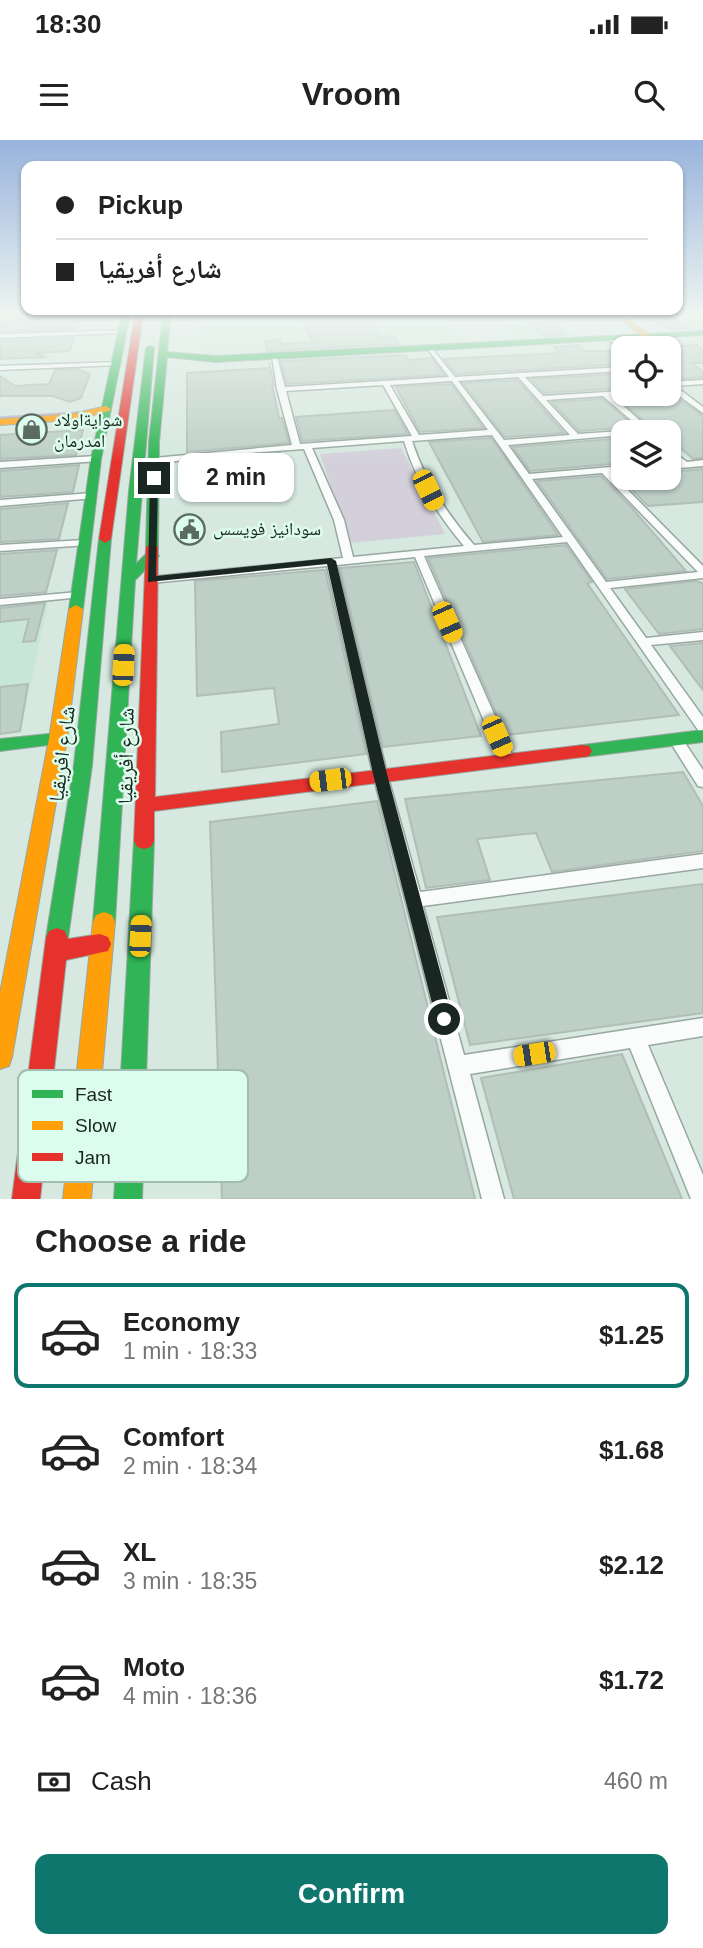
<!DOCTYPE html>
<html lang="en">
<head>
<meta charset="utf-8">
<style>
  :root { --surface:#fff; --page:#f2f2f2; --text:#222; --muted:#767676; --line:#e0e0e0; --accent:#0f766e }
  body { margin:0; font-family:Arial,"Noto Naskh Arabic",sans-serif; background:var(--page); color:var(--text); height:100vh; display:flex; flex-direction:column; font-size:26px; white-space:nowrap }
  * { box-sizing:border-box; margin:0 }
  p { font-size:23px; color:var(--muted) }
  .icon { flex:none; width:38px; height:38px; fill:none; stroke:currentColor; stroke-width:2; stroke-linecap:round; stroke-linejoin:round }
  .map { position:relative; height:1059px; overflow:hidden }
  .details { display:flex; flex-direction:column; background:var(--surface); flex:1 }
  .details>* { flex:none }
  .hud { position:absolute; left:21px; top:21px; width:662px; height:154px; border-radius:14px; box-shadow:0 2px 5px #0004; display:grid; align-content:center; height:154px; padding:0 35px; background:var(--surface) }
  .controls { position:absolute; left:611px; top:196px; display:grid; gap:14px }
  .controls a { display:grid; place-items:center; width:70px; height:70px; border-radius:14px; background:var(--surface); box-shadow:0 2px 5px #0004; font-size:35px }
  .end { position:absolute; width:32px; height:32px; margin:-16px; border:9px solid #1a2621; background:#fff; box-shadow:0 0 0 4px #fff }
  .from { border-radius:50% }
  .bubble { position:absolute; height:49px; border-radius:14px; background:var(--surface); box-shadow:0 2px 5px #0004; font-size:23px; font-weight:700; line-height:49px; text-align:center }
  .car { position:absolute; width:21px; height:42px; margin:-21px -10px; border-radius:9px; box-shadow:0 0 5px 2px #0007; background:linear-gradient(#f5c518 24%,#345 0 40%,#f5c518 0 76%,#345 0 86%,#f5c518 0) }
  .hud b { display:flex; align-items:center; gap:24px; height:66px; font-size:26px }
  .hud b+b { border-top:2px solid var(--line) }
  .hud i { width:18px; height:18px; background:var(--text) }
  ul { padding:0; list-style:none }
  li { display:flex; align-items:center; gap:21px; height:105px; margin:0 14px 10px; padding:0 21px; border:4px solid transparent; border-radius:14px }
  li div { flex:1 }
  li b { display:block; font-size:26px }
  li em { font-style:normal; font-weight:700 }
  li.current { border-color:var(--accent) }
  li>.icon { width:63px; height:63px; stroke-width:1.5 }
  h2 { padding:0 35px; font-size:32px; line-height:84px }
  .pay { display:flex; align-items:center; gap:18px; height:77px; padding:0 35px; font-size:26px }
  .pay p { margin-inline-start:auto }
  .action { display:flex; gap:14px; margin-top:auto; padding:14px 35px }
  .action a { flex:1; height:80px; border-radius:14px; background:var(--accent); color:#fff; font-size:28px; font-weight:700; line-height:80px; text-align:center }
  .status { display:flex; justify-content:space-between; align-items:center; height:49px; padding:0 35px; background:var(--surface); direction:ltr }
  .status svg { height:19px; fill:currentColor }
  header { display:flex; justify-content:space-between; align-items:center; height:91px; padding:0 35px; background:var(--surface); font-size:32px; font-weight:700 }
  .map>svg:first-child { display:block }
  .built { fill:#c8e6d8 }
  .green { fill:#d3d0db }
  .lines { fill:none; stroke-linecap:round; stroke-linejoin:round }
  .stream { stroke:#c0b2cb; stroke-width:3.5 }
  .building { fill:#bdcfc6; stroke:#b0beb7; stroke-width:2 }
  .street-casing { stroke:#98a7a0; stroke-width:3 }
  .fast-casing { stroke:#98a7a0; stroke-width:2 }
  .slow-casing { stroke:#98a7a0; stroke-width:2 }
  .jam-casing { stroke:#98a7a0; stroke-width:2 }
  .street { fill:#f9fcfa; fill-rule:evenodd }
  .fast { fill:#30b455; fill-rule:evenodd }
  .slow { fill:#ff9f0a; fill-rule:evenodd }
  .jam { fill:#e5322d; fill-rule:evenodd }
  .route { fill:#1a2621 }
  .labels { text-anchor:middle; stroke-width:5; stroke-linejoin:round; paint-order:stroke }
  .far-poi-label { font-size:18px; fill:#1a2621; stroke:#dcfced; text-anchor:start }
  .street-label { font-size:21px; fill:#1a2621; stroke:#dcfced }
  .key { fill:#dcfced; stroke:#a2bcb0; stroke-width:2 }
  .key-label { font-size:19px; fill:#1a2621 }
</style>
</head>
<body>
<div class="status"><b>18:30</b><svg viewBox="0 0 49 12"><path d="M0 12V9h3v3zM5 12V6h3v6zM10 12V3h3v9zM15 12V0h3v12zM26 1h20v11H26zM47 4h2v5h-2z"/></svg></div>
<header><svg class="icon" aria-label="menu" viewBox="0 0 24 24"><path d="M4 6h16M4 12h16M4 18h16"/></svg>Vroom<svg class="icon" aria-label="search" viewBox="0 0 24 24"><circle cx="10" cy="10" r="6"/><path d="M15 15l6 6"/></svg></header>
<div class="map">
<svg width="703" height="1059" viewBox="0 0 703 1059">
  <rect width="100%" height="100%" fill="#d6e8df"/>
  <g class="built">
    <polygon points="368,174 440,174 465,200 206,214 199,182"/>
    <polygon points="556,181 575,196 515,199 499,183"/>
    <polygon points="48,462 21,591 0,593 0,466"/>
  </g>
  <polygon class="green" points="401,308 445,394 349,403 320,314"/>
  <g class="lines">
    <polyline class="stream" points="0,278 79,273"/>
  </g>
  <g class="building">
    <polygon points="11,174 81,174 76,189 0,191 0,177"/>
    <polygon points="352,174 368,174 380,197 394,196 399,204 267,211 265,201 280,200 281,204 312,202 301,176"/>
    <polygon points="646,174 668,174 689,188 668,189"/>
    <polygon points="552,182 567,195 543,196 529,183"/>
    <polygon points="74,198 70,211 35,213 47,217 0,219 0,201"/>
    <polygon points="578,205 585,211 623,211 623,224 456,234 444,219 560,213 554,207"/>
    <polygon points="697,205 703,210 703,223 692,223 703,232 703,237 679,239 668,230 668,207"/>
    <polygon points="405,215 409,220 432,218 444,235 287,244 281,221"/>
    <polygon points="269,222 274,245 272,245 279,278 282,278 289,303 187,312 187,233 270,228"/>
    <polygon points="77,229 90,234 81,258 70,262 53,256 0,256 0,236 15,246 49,244 55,230"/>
    <polygon points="623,234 623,248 544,253 531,239"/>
    <polygon points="517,240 564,293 505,297 463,243"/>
    <polygon points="451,244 483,288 420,292 396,247"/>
    <polygon points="668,252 703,276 703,318 693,319 668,297 668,292 651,287 618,258 626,258 628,254"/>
    <polygon points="602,259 636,287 579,291 552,262"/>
    <polygon points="394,270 408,294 302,301 296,277"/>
    <polygon points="83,290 76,315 0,319 0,295"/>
    <polygon points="491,298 497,306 558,395 483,402 429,302"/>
    <polygon points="623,298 623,323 530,331 513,307"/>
    <polygon points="280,313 284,328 233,332 231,317"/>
    <polygon points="79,325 73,352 0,357 0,331"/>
    <polygon points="703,329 703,362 648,366 617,335 668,338 668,332"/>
    <polygon points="233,332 235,351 181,355 181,335"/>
    <polygon points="601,336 632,368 686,431 607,439 537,341"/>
    <polygon points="68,363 59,399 0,402 0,369"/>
    <polygon points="566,405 592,442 587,443 679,575 506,595 428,418"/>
    <polygon points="57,410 46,452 0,456 0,414"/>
    <polygon points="414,422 481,596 383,607 340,428"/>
    <polygon points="322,430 325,430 366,614 222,632 221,592 279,584 274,548 197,556 195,441"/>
    <polygon points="695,441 703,443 703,489 659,494 625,449"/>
    <polygon points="45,463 35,501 23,502 29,479 0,482 0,468"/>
    <polygon points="703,503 703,550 670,506"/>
    <polygon points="28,544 20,591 0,594 0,547"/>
    <polygon points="683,632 703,666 703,711 552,732 536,693 477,699 490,740 426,748 405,659"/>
    <polygon points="377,661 475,1059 222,1059 210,682"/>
    <polygon points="703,744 703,873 470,905 437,777"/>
    <polygon points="622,914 682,1059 514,1059 481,938"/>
  </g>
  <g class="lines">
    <defs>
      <g id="street">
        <polygon points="126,190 124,193 0,198 0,194"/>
        <polygon points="608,197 612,197 626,208 621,209 608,199"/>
        <path d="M 430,206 L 455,237 L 623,227 L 623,231 L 525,237 L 543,256 L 623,251 L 623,254 L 626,255 L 612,256 L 653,292 L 645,292 L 603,256 L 546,260 L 578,294 L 623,291 L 626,292 L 623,292 L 623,295 L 508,305 L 529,334 L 623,326 L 623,332 L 611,333 L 703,426 L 703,438 L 610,448 L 646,498 L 703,492 L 703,500 L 651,505 L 703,577 L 703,592 L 698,590 L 567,402 L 424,416 L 514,619 L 512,623 L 502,623 L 500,619 L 415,417 L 337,425 L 387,634 L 420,752 L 703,714 L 703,728 L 423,766 L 464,915 L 703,878 L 703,896 L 648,905 L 703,1035 L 703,1059 L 691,1059 L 630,908 L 470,934 L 504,1059 L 482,1059 L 373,634 L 327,426 L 151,443 L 146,440 L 151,437 L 343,418 L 334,380 L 304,309 L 220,315 L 154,324 L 150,321 L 154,318 L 292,305 L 277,249 L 272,216 L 277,217 L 285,247 L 449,237 L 427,208 ZM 518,237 L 570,295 L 504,300 L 458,241 ZM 452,241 L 488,290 L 419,295 L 390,245 ZM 383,245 L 412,296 L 300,304 L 286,251 ZM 492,295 L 499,305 L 563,397 L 474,405 C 447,374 425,341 412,301 ZM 404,301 C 416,341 438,375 464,406 L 353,417 L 344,380 L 312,308 ZM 602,333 L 698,432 L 606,442 L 532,339 Z"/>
        <polygon points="120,222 121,223 118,225 0,230 0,226"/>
        <polygon points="703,240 703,244 675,246 703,267 703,273 668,248 668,242"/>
        <polygon points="668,308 687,322 703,320 703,326 668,329 668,323 678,323 668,315"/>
        <polygon points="96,316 99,317 99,321 0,328 0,322"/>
        <polygon points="92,353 95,354 95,358 0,366 0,360"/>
        <polygon points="84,400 89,403 88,405 0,411 0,405"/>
        <polygon points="78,452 82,453 83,455 82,457 0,465 0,459"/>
        <polygon points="676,595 681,597 703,630 703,647 698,646 669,600 671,597"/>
      </g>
      <g id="fast">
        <polygon points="122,174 130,174 101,319 83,469 76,473 69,469 91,319"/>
        <polygon points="163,174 171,174 167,212 216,216 703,191 703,195 216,222 167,217 159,302 158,407 152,411 146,407 149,302"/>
        <polygon points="150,206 154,208 136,424 147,413 157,413 159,416 135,440 115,782 112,789 104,792 96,789 93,782 129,351 146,208"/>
        <polygon points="105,395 111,399 92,625 68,798 65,805 57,808 49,805 46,798 74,625 99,399"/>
        <polygon points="703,590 703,602 583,617 577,616 574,611 577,606 583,605"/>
        <polygon points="58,593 64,595 67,599 64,603 0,611 0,599"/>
        <polygon points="144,693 151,695 154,701 142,1059 114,1059 134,701 137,695"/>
      </g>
      <g id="slow">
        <polygon points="614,174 621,174 651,196 644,198"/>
        <polygon points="106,266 111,269 109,271 73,280 0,285 0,279 73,274"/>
        <polygon points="76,465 83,469 67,599 12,917 9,926 0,929 0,853 49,599 69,469"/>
        <polygon points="104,772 112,775 115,782 91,1059 63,1059 93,782 96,775"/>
      </g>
      <g id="jam">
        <polygon points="135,174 143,174 111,399 105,403 99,399"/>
        <polygon points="152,403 158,407 155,657 583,605 589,606 592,611 589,616 583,617 154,671 154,701 151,707 144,709 137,707 134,701 146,407"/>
        <polygon points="57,788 65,791 68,799 100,794 108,797 111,804 108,811 66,820 40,1059 12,1059 46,798 49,791"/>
      </g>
    </defs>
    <use href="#street" class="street-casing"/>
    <use href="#fast" class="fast-casing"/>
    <use href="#slow" class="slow-casing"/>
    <use href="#jam" class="jam-casing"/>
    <use href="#street" class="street"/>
    <use href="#fast" class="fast"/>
    <use href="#slow" class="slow"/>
    <use href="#jam" class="jam"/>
  </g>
  <linearGradient id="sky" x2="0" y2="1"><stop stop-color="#98b3dc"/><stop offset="0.54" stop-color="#edf5f1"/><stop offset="1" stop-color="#edf5f1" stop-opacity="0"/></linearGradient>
  <rect width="703" height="322" fill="url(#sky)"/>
  <polygon class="route" points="154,335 158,338 156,436 331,418 336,421 387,634 453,879 450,885 444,887 438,885 436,879 373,634 327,424 148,442 150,338"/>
  <defs>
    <symbol id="shop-ring" viewBox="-11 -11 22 22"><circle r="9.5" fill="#dcfced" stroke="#5c6a64" stroke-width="1.5"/><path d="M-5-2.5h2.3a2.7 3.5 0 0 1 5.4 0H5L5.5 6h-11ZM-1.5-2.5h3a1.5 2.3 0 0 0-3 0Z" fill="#5c6a64"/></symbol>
    <symbol id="civic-ring" viewBox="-11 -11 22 22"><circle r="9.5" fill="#dcfced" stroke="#5c6a64" stroke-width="1.5"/><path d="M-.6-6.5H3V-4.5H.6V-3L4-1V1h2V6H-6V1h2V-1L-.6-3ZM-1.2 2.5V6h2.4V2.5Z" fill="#5c6a64"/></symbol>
  </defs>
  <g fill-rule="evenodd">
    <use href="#shop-ring" x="14" y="272" width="35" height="35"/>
    <use href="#civic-ring" x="172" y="372" width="35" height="35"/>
  </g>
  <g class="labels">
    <g class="far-poi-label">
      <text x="54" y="286">شوايةاولاد<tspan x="54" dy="21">امدرمان</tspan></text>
      <text x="213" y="395">سودانيز فويسس</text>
    </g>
    <g class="street-label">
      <text transform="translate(62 614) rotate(-83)" y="7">شارع افريقيا</text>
      <text transform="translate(126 616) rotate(-89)" y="7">شارع أفريقيا</text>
    </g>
  </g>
  <rect x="18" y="930" width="230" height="112" rx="10" class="key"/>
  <rect x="32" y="950" width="31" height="8" fill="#30b455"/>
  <rect x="32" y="981" width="31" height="9" fill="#ff9f0a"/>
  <rect x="32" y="1013" width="31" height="8" fill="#e5322d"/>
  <g class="key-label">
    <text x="75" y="961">Fast</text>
    <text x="75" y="992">Slow</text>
    <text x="75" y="1024">Jam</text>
  </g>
</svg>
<div class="controls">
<a><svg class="icon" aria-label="locate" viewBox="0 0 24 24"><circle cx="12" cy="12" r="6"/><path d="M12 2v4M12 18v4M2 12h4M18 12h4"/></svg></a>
<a><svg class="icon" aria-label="layers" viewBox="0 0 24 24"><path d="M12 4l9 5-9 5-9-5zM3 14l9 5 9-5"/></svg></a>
</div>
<i class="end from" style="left:444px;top:879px"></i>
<i class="end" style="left:154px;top:338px"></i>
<div class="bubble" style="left:178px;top:313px;width:116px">2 min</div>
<i class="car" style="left:428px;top:350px;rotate:154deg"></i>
<i class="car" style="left:447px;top:482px;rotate:156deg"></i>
<i class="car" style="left:123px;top:525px;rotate:3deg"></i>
<i class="car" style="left:497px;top:596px;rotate:156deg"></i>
<i class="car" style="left:330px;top:640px;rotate:263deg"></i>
<i class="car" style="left:140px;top:796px;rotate:3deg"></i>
<i class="car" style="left:534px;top:914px;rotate:261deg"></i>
<div class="hud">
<b><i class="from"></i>Pickup</b>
<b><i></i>شارع أفريقيا</b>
</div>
</div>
<section class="details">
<h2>Choose a ride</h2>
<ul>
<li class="current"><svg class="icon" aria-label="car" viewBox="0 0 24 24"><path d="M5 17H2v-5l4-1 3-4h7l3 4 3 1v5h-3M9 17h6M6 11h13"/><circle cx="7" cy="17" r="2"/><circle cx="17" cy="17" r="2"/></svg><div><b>Economy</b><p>1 min · 18:33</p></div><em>$1.25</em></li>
<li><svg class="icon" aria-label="car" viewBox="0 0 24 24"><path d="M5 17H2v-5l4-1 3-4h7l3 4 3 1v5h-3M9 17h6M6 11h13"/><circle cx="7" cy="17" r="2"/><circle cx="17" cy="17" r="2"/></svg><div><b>Comfort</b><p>2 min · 18:34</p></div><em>$1.68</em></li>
<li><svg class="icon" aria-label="car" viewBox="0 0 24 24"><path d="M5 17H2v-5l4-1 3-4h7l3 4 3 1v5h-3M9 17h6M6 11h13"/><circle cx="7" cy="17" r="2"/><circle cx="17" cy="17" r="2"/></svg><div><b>XL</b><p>3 min · 18:35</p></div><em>$2.12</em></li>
<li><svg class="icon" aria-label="car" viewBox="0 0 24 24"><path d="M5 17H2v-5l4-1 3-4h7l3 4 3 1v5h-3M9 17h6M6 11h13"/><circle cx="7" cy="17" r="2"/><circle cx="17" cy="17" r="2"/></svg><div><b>Moto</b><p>4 min · 18:36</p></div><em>$1.72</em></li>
</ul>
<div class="pay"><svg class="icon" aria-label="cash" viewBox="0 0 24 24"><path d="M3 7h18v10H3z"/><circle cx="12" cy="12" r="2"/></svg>Cash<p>460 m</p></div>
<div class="action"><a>Confirm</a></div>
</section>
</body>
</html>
